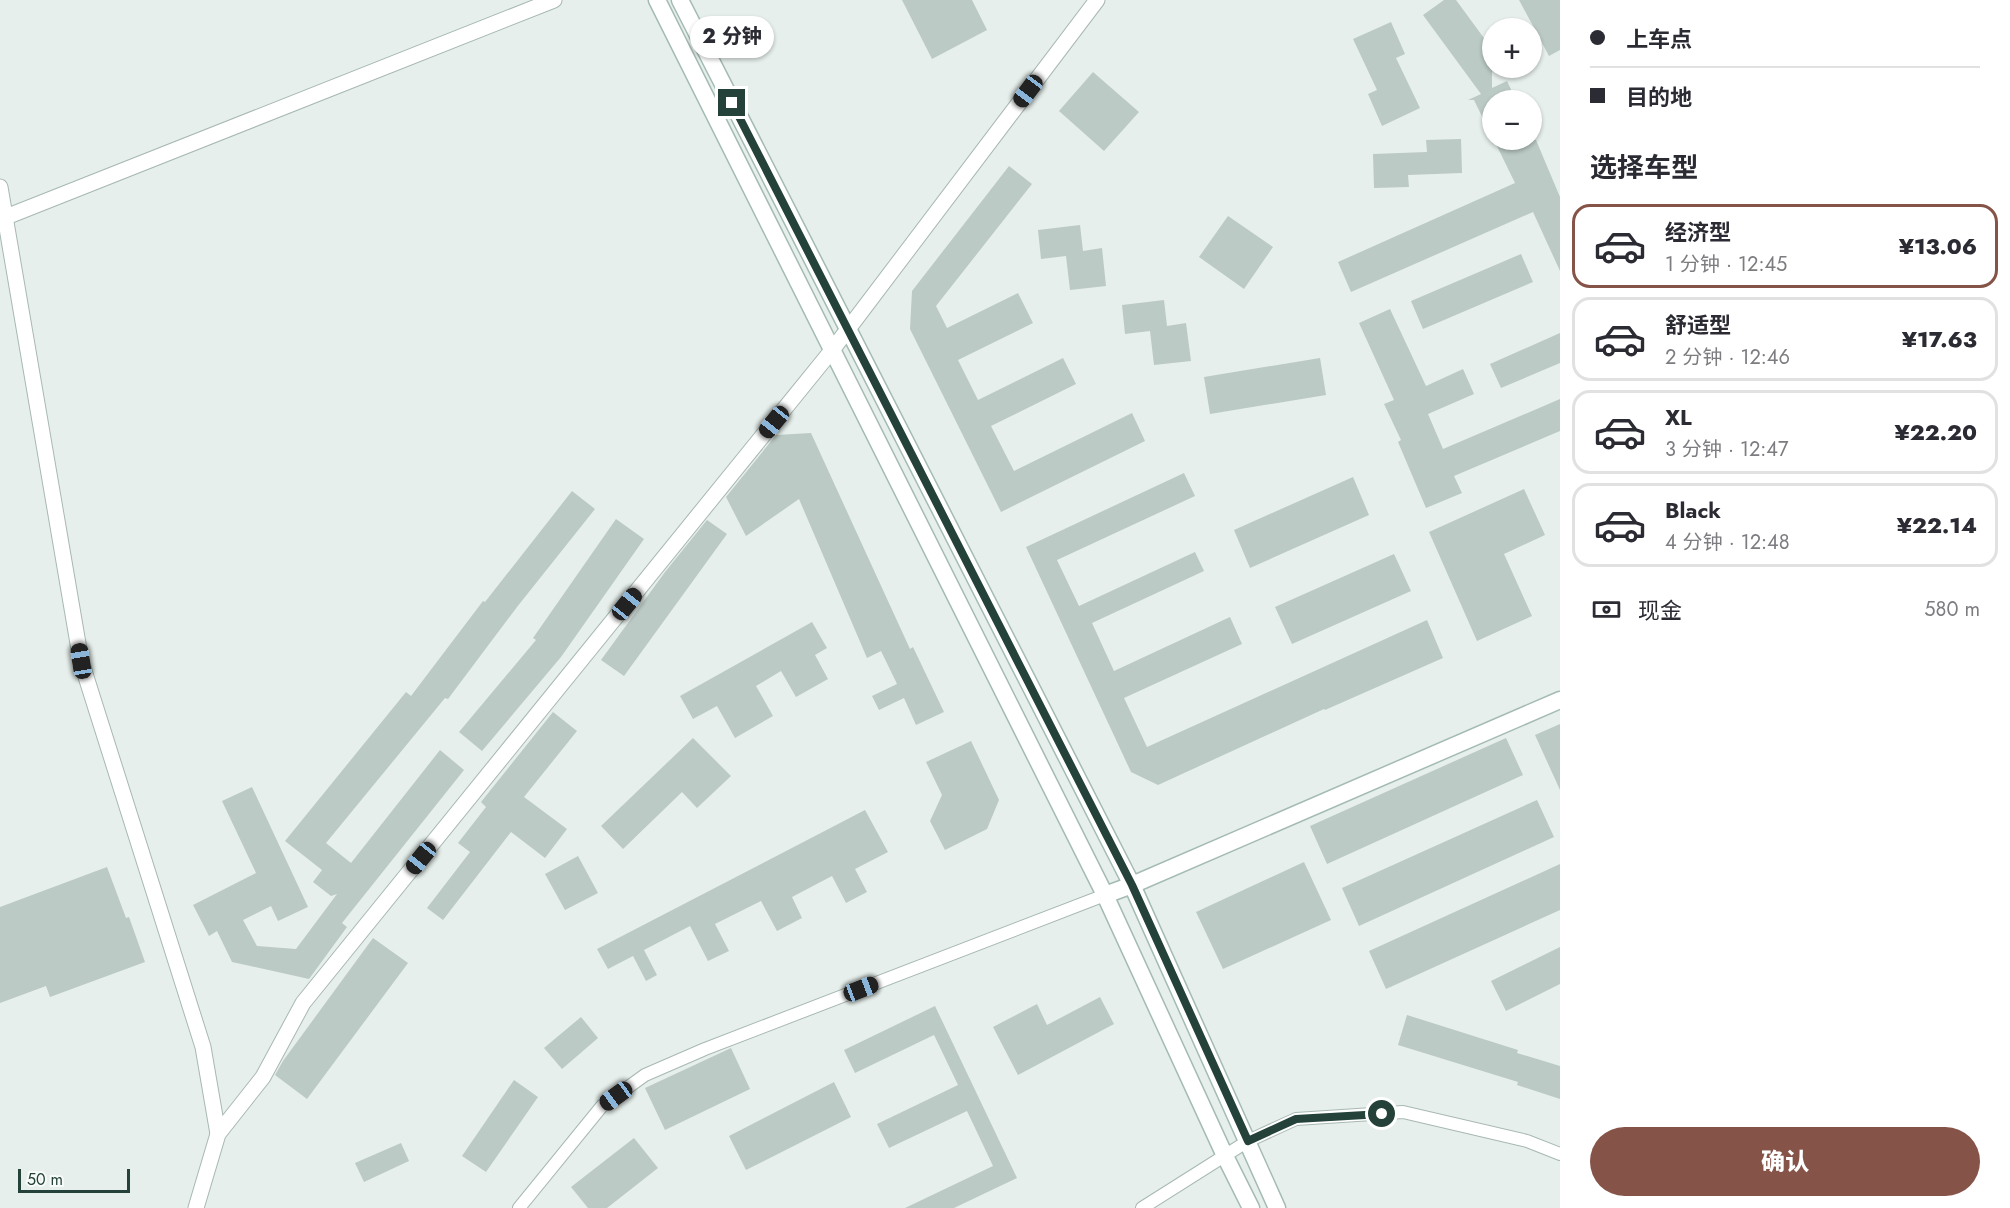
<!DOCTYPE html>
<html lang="zh">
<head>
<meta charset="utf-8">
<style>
  :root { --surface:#fff; --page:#f2f2f3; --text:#2b2b33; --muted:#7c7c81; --line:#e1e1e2; --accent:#855347 }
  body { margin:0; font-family:Jost,"Noto Sans SC",sans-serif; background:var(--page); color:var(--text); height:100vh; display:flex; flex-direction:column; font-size:22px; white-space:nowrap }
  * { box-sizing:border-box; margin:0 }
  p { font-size:20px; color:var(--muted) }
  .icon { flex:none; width:33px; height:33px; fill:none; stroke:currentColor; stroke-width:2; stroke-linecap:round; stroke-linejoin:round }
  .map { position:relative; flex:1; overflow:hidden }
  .sheet { display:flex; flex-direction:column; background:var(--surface); width:450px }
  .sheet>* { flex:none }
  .top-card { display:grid; align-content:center; height:132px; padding:0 30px; background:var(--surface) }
  .fabs { position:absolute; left:1482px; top:18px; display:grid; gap:12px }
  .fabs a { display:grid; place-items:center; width:60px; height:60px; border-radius:50%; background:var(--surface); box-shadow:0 2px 4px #0004; font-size:30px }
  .scale { position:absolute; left:18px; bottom:15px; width:112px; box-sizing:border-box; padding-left:6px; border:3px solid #24423a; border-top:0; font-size:16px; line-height:21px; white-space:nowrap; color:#24423a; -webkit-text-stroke:4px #f7fbf9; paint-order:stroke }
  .end { position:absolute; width:27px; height:27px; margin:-14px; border:8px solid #24423a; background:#fff; box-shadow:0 0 0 3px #fff }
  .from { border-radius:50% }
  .bubble { position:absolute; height:42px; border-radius:21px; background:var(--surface); box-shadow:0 2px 4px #0004; font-size:20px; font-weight:800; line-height:42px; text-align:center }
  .car { position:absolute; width:18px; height:36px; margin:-18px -9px; border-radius:8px; box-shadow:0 0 4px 2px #0007; background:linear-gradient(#222 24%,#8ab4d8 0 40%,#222 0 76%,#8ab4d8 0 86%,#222 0) }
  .top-card b { display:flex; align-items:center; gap:21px; height:57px; font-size:22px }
  .top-card b+b { border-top:2px solid var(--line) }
  .top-card i { width:15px; height:15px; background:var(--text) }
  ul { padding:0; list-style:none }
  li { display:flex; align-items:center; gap:18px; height:84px; margin:0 12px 9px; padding:0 18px; border:3px solid var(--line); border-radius:18px }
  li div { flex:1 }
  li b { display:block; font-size:22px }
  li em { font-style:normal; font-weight:800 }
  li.active { border-color:var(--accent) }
  li>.icon { width:54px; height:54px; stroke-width:1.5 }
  h2 { padding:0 30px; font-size:27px; line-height:72px }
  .pay { display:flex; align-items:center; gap:15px; height:66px; padding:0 30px; font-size:22px }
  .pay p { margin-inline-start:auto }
  .cta { display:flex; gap:12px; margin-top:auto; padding:12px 30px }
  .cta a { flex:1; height:69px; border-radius:36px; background:var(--accent); color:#fff; font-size:24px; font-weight:800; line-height:69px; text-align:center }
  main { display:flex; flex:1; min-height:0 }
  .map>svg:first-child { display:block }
  .building { fill:#bbcac4 }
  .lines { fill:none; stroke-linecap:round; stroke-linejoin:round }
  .minor-casing { stroke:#a8b8b2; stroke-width:14 }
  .tertiary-casing { stroke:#a8b8b2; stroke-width:17 }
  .secondary-casing { stroke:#a4bbb3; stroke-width:19 }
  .minor { stroke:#fff; stroke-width:12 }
  .tertiary { stroke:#fff; stroke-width:15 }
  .secondary { stroke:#fff; stroke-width:16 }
  .route { stroke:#24423a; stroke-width:8 }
</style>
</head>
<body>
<main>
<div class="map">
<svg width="1560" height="1208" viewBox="0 0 1560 1208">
  <rect width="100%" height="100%" fill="#e6efeb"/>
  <g class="building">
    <polygon points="902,0 972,0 987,30 932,59"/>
    <polygon points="1444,0 1456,0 1492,49 1492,88 1507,81 1516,100 1492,100 1492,137 1474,100 1468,100 1481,94 1423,15"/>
    <polygon points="1519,0 1560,0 1560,50 1549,56"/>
    <polygon points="1391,22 1405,54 1396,58 1420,108 1382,126 1368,94 1377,90 1353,39"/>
    <polygon points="1093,72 1139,112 1104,151 1059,111"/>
    <polygon points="1461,139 1462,173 1408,175 1409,187 1374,188 1373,154 1427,152 1426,140"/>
    <polygon points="1494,140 1536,140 1560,197 1560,271 1533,212 1351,292 1338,262 1515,183"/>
    <polygon points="1009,166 1032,184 936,306 947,328 1018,293 1033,323 958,360 978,400 1063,358 1076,384 991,426 1014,471 1132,413 1145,441 1001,512 910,329 912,291"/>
    <polygon points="1228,216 1273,247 1244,289 1199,257"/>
    <polygon points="1080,225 1083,251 1102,248 1106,286 1070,290 1066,256 1041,259 1038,230"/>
    <polygon points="1521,254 1533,282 1423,329 1411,301"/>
    <polygon points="1164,300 1167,326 1186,323 1191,361 1154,365 1150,331 1125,334 1122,305"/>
    <polygon points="1390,309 1426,386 1463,369 1474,394 1428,414 1443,449 1560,399 1560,431 1454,476 1462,493 1426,508 1398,442 1401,440 1384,404 1394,400 1359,323"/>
    <polygon points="1560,333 1560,363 1501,388 1490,364"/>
    <polygon points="1320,358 1326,395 1210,414 1204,377"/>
    <polygon points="811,433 910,649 913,647 944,712 916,725 904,698 879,710 872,696 897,684 881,651 867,658 799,499 746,536 726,497 776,435"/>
    <polygon points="1184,473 1195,496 1057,560 1079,606 1195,552 1204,571 1092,623 1114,671 1230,617 1242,644 1124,698 1147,747 1427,620 1443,658 1325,710 1324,709 1158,785 1131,772 1026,547"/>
    <polygon points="1353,477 1369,515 1250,568 1234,530"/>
    <polygon points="1524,489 1545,535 1504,554 1532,616 1477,641 1429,532"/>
    <polygon points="572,491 595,509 517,607 448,699 445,698 326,843 351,863 440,750 464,770 342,923 347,927 309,979 232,962 217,931 209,936 193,905 256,873 222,801 252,787 308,907 278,921 271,906 243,920 257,946 296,949 337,894 331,896 313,882 322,870 285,841 406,692 411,696 483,601 485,602"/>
    <polygon points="616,519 644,539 561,657 482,751 459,732 536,640 533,638"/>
    <polygon points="707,520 727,534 624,676 601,660 665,572"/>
    <polygon points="1394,554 1411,591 1292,644 1275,607"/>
    <polygon points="812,622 827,648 815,655 828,679 796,697 781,671 756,686 773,716 735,738 717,706 693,719 680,696"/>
    <polygon points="553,712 577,731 524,797 567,829 545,858 511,832 443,920 427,908 470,852 458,843 486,807 481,802"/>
    <polygon points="1560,724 1560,790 1535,735"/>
    <polygon points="693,738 731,776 697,808 682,792 623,849 601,826"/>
    <polygon points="1506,738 1523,775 1327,864 1310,826"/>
    <polygon points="971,741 999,800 987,829 945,850 930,821 942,795 926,762"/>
    <polygon points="1537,800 1554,837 1359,926 1342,888"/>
    <polygon points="865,810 888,852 855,869 867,892 846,903 832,876 792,897 802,918 777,931 761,901 715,924 729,951 708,961 690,926 644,950 657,975 646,981 633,956 608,969 597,949"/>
    <polygon points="578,856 598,893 565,910 545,874"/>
    <polygon points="1304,862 1331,920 1223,969 1196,912"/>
    <polygon points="1560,864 1560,910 1386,989 1369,951"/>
    <polygon points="107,867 126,918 129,917 145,962 50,997 46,986 0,1003 0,907"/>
    <polygon points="373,938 408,963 307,1099 275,1075 283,1061"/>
    <polygon points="1560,947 1560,984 1506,1011 1491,981"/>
    <polygon points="1100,997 1114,1024 1018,1075 993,1027 1037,1004 1047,1025"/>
    <polygon points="935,1006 1017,1178 954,1208 905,1208 993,1166 967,1111 889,1148 877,1124 958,1085 934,1035 855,1073 844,1050"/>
    <polygon points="1407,1015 1518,1050 1517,1053 1560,1066 1560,1099 1517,1085 1518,1082 1398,1045"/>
    <polygon points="581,1017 598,1038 562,1069 544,1048"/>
    <polygon points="731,1048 750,1089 665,1130 645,1088"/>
    <polygon points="514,1080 538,1097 486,1172 462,1156"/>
    <polygon points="834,1082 851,1117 746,1170 729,1136"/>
    <polygon points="634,1138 658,1168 607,1208 588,1208 571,1187"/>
    <polygon points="401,1143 409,1161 364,1182 355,1163"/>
  </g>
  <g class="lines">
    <defs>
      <g id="minor">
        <polyline points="519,1208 602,1106 645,1075 705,1049 1105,895"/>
        <polyline points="1142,1208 1248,1141 1296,1119 1403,1112 1527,1141 1560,1154"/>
      </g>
      <g id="tertiary">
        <polyline points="0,187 81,661 203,1047 218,1134"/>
        <polyline points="6,217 554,0"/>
        <polyline points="196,1208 218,1134 263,1077 303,1003 833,349 1097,0"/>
      </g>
      <g id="secondary">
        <polyline points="657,0 1105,895 1225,1156 1251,1208"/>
        <polyline points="680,0 1132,885 1277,1208"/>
        <polyline points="1105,895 1132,885 1560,700"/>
      </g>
    </defs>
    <use href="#minor" class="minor-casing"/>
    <use href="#tertiary" class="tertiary-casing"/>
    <use href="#secondary" class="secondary-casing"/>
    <use href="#minor" class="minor"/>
    <use href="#tertiary" class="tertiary"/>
    <use href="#secondary" class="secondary"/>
  </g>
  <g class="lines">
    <polyline class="route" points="732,103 1132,885 1248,1141 1296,1119 1382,1114"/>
  </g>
</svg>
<div class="fabs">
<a>+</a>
<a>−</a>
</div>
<div class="scale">50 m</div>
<i class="end from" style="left:1382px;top:1114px"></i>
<i class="end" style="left:732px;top:103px"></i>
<div class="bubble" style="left:690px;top:16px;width:84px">2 分钟</div>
<i class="car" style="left:1028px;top:91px;rotate:217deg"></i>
<i class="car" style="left:774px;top:422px;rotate:219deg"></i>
<i class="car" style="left:627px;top:604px;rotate:39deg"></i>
<i class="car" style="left:81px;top:661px;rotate:351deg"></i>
<i class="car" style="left:421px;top:858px;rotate:219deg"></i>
<i class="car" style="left:861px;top:989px;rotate:69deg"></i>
<i class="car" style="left:616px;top:1096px;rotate:234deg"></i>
</div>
<section class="sheet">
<div class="top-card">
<b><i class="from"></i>上车点</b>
<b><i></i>目的地</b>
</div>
<h2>选择车型</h2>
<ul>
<li class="active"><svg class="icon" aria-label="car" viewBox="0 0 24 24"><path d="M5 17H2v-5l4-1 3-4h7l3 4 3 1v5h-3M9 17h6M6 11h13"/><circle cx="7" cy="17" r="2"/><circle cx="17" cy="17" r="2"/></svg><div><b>经济型</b><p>1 分钟 · 12:45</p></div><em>¥13.06</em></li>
<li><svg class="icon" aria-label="car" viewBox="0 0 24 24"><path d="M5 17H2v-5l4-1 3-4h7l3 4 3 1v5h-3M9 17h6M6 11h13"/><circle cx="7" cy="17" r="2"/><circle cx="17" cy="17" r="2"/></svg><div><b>舒适型</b><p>2 分钟 · 12:46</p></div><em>¥17.63</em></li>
<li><svg class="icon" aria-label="car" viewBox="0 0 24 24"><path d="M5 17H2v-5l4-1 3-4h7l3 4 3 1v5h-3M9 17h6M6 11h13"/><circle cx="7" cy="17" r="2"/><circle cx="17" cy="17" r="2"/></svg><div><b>XL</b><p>3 分钟 · 12:47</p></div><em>¥22.20</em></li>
<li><svg class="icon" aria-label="car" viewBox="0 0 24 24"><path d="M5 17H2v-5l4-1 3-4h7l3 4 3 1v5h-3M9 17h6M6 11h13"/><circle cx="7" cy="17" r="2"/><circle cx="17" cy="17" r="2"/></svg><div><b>Black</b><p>4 分钟 · 12:48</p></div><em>¥22.14</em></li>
</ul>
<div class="pay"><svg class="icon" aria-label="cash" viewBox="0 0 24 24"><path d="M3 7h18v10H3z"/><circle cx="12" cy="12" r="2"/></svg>现金<p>580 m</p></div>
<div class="cta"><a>确认</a></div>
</section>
</main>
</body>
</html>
